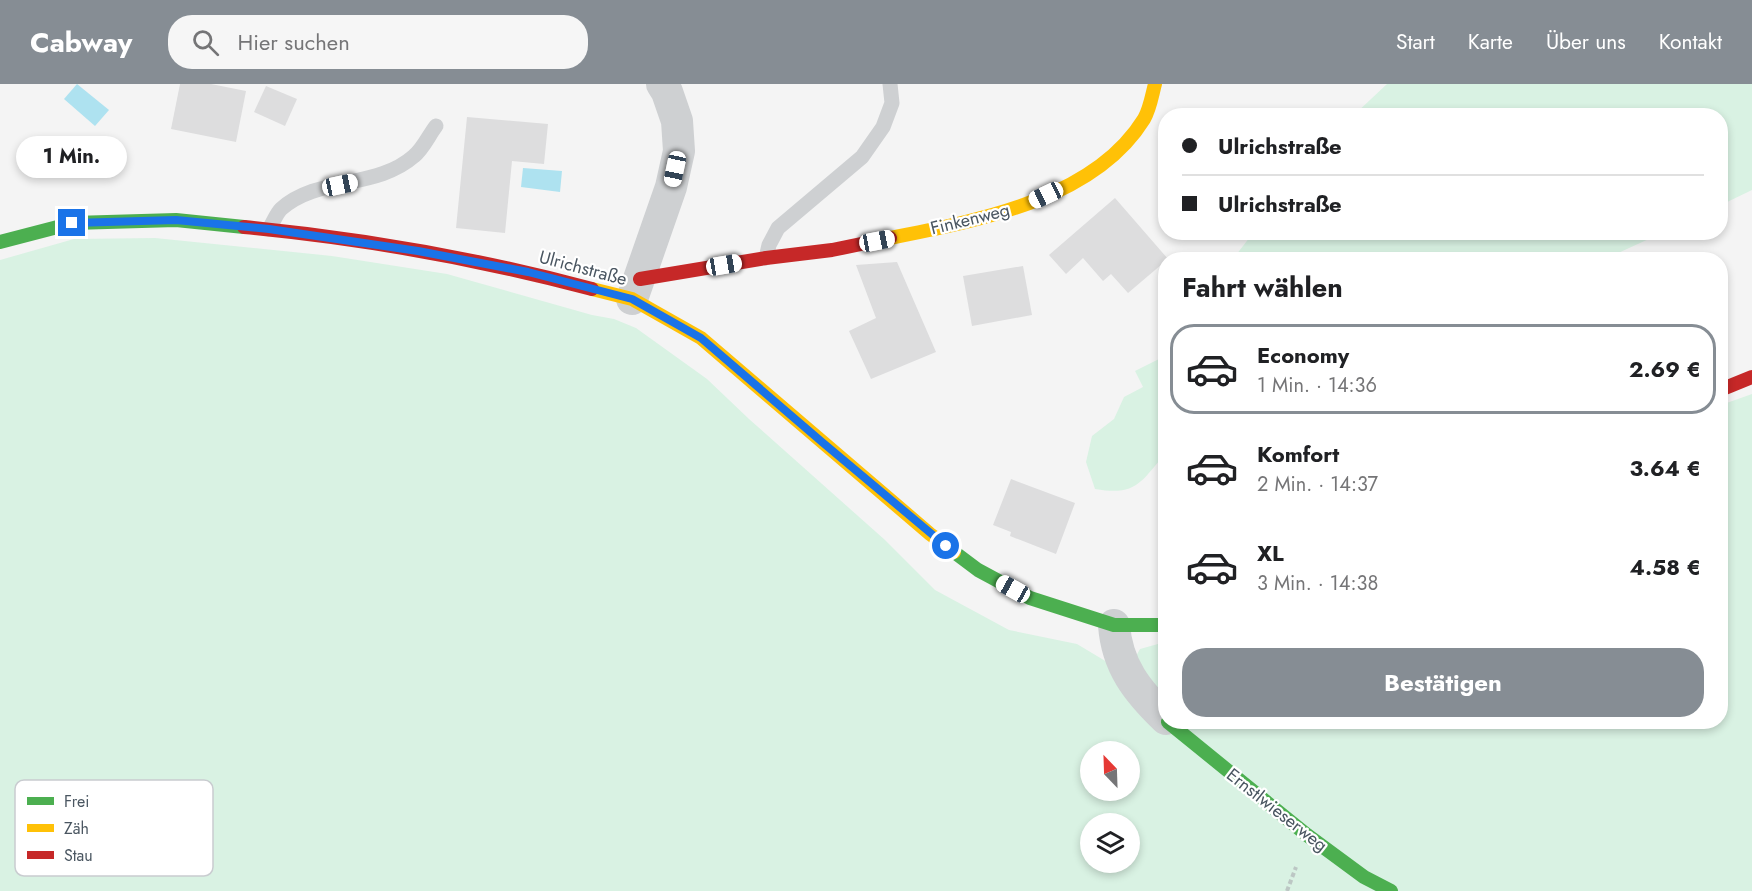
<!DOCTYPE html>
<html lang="de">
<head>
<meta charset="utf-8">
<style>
  :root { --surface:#fff; --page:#f6f6f6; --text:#202124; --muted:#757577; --line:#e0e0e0; --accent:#868d94 }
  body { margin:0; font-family:Jost,sans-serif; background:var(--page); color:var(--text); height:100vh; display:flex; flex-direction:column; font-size:22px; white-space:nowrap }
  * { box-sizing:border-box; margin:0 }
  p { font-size:20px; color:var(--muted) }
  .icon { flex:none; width:33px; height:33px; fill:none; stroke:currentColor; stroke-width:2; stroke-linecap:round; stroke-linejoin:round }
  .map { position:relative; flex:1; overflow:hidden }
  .drawer { position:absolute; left:1158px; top:168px; width:570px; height:477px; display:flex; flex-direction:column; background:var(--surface); border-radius:24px; box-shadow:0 3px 9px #0003 }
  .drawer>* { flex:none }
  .hud { position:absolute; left:1158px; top:24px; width:570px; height:132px; border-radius:24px; box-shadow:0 3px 9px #0003; display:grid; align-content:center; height:132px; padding:0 24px; background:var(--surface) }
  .needle { width:39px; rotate:337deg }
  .fabs { position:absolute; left:1080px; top:657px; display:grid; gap:12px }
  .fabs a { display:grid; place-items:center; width:60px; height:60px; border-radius:50%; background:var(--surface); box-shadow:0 3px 9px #0003; font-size:30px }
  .end { position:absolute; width:27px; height:27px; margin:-14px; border:8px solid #1a73e8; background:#fff; box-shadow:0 0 0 3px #fff }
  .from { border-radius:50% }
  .bubble { position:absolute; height:42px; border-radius:21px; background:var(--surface); box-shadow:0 3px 9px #0003; font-size:20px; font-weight:700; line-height:42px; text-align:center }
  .car { position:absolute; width:18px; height:36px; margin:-18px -9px; border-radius:8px; box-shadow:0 0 4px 2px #0007; background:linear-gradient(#fff 24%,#345 0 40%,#fff 0 76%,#345 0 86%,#fff 0) }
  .hud b { display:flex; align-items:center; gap:21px; height:57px; font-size:22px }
  .hud b+b { border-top:2px solid var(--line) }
  .hud i { width:15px; height:15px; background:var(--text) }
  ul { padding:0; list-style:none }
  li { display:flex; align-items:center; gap:18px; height:90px; margin:0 12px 9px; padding:0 12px; border:3px solid transparent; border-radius:24px }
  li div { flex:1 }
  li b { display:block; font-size:22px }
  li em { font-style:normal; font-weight:700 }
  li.current { border-color:var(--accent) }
  li>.icon { width:54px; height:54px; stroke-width:1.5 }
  h2 { padding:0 24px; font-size:27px; line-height:72px }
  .cta { display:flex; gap:12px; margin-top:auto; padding:12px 24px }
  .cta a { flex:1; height:69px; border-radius:24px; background:var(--accent); color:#fff; font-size:24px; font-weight:700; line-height:69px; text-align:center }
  header { display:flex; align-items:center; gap:36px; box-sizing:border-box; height:84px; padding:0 30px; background:var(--accent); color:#fff }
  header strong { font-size:28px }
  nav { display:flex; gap:33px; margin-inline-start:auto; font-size:21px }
  .search { width:420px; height:54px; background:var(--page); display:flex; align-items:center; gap:15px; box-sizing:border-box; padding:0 21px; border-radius:24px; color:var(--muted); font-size:22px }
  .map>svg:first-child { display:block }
  .green { fill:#d9f2e3; fill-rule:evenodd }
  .water { fill:#aee2f0 }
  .building { fill:#ddddde }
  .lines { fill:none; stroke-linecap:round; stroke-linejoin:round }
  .path { stroke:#bcc7c4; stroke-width:4; stroke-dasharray:4.5 3; stroke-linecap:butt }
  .lane { stroke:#ced0d2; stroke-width:15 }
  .street { stroke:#ced0d2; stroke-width:32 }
  .fast { stroke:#4caf50; stroke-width:14 }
  .slow { stroke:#ffc107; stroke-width:14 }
  .jam { stroke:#c62828; stroke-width:14 }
  .route { stroke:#1a73e8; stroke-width:8 }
  .labels { text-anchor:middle; stroke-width:4.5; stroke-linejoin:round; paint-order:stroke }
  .street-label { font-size:18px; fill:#4a5661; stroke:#fff }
  .key { fill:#fff; stroke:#c9ccd0; stroke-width:1.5 }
  .key-label { font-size:16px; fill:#4a5661 }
</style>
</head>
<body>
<header>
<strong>Cabway</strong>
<div class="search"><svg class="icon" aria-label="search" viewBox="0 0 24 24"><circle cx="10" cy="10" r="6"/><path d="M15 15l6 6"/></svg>Hier suchen</div>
<nav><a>Start</a><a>Karte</a><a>Über uns</a><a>Kontakt</a></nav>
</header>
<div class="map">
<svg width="1752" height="807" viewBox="0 0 1752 807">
  <rect width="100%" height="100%" fill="#f4f4f4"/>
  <g class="green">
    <polygon points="1387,0 1752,0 1752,106 1721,121 1720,32 1354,31"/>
    <polygon points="1253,149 1253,148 1662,149 1605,175 1233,175"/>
    <path d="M 155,154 L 332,172 L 447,190 L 592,231 L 614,235 L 636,244 L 707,295 L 749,335 L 885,456 L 935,506 L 1009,546 L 1077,560 L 1112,581 L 1135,574 L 1140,565 L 1165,558 L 1166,638 L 1720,638 L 1721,321 L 1752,310 L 1752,807 L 0,807 L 0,176 L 74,155 ZM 1090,668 L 1130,668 L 1130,706 L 1090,706 ZM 1090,740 L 1130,740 L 1130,778 L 1090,778 Z"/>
    <path d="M 1165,268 L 1165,370 C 1140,399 1136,412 1095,405 L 1086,378 L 1092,352 L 1114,335 L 1124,313 L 1143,303 L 1135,287 L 1161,274 Z"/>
  </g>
  <g class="water">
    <polygon points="77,0 109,26 95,42 64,15"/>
    <polygon points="523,84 562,87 560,108 521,103"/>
  </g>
  <g class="building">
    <polygon points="180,0 211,0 246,7 236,58 171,45"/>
    <polygon points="266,2 297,15 285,42 254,28"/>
    <polygon points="467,33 548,40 544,80 512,77 505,149 456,144"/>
    <polygon points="1115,114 1168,175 1128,209 1111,190 1103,197 1083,174 1066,190 1049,171"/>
    <polygon points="897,178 936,268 871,295 849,247 876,234 856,181"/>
    <polygon points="1023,182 1032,231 972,242 963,192"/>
    <polygon points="1011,395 1075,419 1056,470 1010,452 1011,448 993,441"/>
  </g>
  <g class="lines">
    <polyline class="path" points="1287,807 1296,783"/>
    <g class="lane">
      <path d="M 269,145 C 273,139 276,130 281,125 C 318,92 377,105 414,72 C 423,65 429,51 436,42"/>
      <polyline points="766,174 769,161 778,144 862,73 883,43 892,19 890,0"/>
    </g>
    <g class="street">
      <polyline points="632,215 671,103 679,67 677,37 667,8 662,0"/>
      <path d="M 1114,541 C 1117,582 1137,607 1166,635"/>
    </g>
    <g class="fast">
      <polyline points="0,158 73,139 176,136 244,143"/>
      <polyline points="954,468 978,486 1030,514 1114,541 1166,541"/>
      <polyline points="1168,638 1307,751 1364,793 1391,807"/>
    </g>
    <g class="slow">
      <path d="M 890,154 C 976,137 1094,116 1144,35 C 1150,25 1152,11 1155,0"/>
      <polyline points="592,205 632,215 701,254 930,450 954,468"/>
    </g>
    <g class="jam">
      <path d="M 244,143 C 361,154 479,175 592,205"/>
      <polyline points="640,195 766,174 832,166 890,154"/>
      <polyline points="1720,306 1752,293"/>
    </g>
  </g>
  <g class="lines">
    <polyline class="route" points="72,139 176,136 269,145 418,167 528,188 632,215 701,254 822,358 946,462"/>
  </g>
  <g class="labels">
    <g class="street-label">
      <text transform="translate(970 135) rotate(-14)" y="6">Finkenweg</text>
      <text transform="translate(583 184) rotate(15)" y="6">Ulrichstraße</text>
      <text transform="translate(1277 726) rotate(38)" y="6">Ernstlwieserweg</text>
    </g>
  </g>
  <rect x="15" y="696" width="198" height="96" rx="9" class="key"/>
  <rect x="27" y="713" width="27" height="8" fill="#4caf50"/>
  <rect x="27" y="740" width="27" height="8" fill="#ffc107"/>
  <rect x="27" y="767" width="27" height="8" fill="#c62828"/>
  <g class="key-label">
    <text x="64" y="723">Frei</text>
    <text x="64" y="750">Zäh</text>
    <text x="64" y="777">Stau</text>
  </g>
</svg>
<div class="fabs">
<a><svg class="needle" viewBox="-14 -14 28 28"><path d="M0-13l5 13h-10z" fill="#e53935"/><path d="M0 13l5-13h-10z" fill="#757577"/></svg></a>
<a><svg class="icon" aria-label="layers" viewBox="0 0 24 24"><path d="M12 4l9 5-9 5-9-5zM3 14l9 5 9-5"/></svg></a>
</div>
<i class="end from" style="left:946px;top:462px"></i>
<i class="end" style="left:72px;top:139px"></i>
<div class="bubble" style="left:16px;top:52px;width:111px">1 Min.</div>
<i class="car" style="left:675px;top:85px;rotate:192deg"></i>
<i class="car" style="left:340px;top:101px;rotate:78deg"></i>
<i class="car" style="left:1046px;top:111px;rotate:245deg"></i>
<i class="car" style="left:877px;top:157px;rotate:79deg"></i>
<i class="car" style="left:724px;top:181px;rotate:80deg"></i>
<i class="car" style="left:1013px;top:505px;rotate:299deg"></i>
<div class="hud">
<b><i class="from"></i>Ulrichstraße</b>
<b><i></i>Ulrichstraße</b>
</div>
<section class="drawer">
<h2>Fahrt wählen</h2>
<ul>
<li class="current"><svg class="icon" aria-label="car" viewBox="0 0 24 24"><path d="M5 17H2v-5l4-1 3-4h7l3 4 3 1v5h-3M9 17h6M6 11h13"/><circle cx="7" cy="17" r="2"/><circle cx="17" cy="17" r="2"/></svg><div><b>Economy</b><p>1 Min. · 14:36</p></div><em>2.69 €</em></li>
<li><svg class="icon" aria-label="car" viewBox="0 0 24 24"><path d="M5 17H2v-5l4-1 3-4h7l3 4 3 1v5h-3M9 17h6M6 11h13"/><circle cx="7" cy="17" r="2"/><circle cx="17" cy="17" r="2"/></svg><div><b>Komfort</b><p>2 Min. · 14:37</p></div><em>3.64 €</em></li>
<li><svg class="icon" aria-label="car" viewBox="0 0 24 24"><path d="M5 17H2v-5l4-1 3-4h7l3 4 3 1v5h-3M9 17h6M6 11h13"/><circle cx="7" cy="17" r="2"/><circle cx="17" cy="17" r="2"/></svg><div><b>XL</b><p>3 Min. · 14:38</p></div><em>4.58 €</em></li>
</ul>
<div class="cta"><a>Bestätigen</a></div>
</section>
</div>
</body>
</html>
